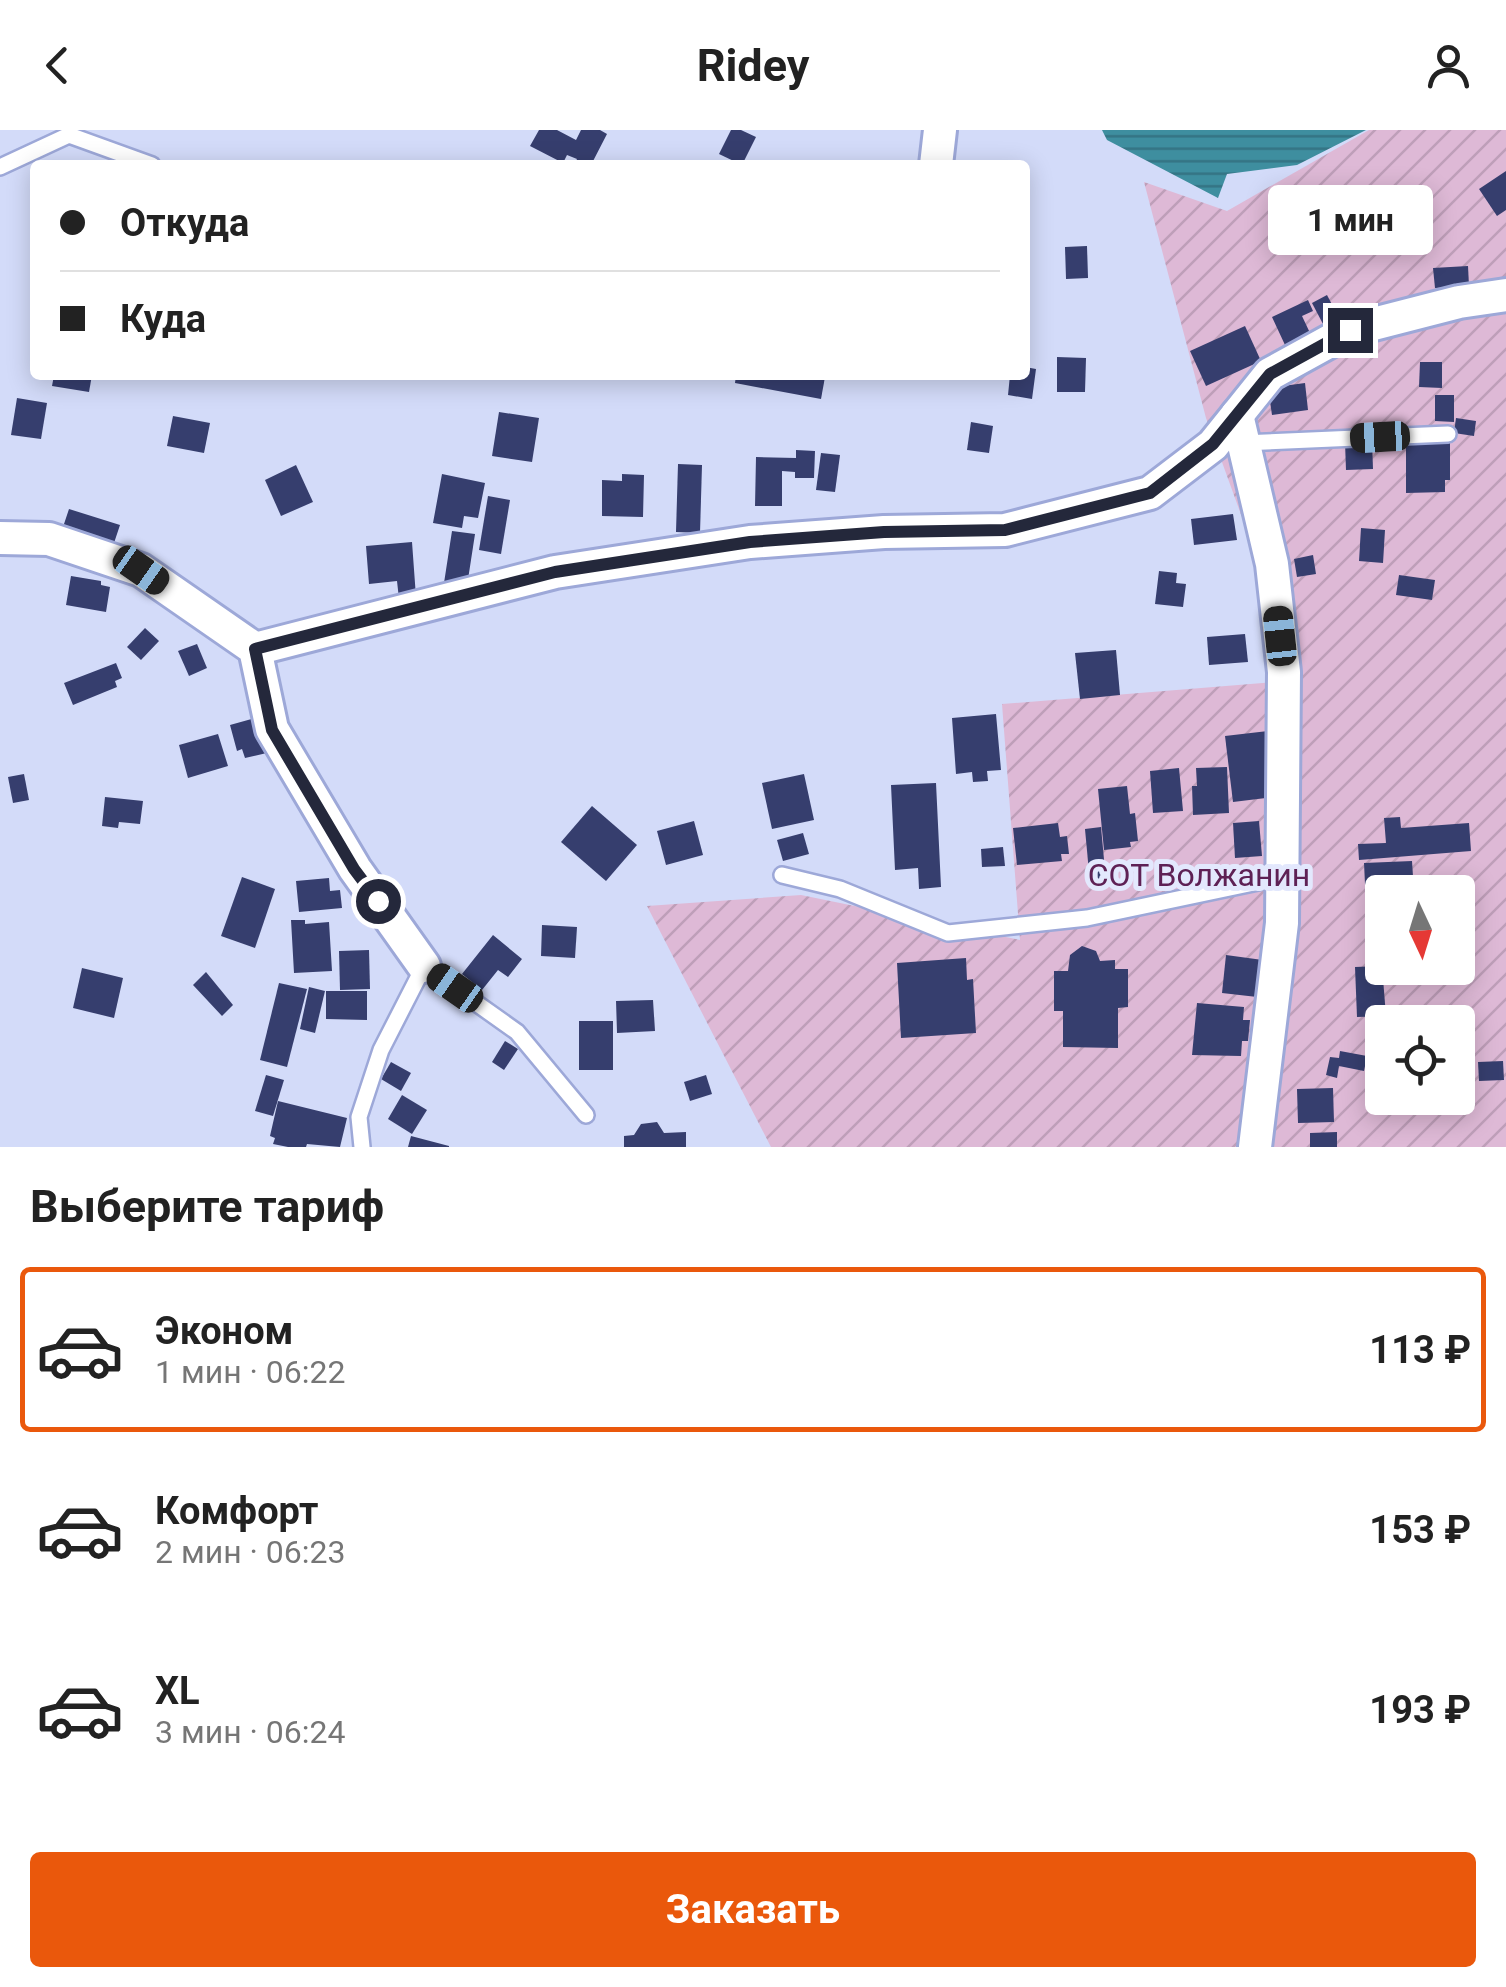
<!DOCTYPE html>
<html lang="ru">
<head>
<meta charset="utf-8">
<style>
  :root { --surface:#fff; --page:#f6f6f6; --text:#222; --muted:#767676; --line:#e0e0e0; --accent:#ea580c }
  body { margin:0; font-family:Roboto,sans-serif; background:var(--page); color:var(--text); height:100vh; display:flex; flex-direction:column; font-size:38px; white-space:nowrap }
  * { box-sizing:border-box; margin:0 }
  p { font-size:32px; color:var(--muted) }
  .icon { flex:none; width:55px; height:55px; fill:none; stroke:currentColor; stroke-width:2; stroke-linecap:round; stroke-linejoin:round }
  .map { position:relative; height:1017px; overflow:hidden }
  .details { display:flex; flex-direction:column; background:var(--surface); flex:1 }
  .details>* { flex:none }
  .guide { position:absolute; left:30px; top:30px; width:1000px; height:220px; border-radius:10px; box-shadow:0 5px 25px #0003; display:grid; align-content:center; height:220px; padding:0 30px; background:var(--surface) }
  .needle { width:65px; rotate:176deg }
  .fabs { position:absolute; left:1365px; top:745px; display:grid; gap:20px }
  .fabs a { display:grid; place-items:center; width:110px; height:110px; border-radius:10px; background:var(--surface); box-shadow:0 5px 25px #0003; font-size:50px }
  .end { position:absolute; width:45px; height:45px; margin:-22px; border:12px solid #24283b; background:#fff; box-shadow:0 0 0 5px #fff }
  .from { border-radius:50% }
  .bubble { position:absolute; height:70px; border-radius:10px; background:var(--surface); box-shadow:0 5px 25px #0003; font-size:32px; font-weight:700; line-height:70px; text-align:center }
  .car { position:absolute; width:30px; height:60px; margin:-30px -15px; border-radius:12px; box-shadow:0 0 8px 2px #0007; background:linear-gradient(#222 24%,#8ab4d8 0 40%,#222 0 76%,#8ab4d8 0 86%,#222 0) }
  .guide b { display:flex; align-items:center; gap:35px; height:95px; font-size:38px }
  .guide b+b { border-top:2px solid var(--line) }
  .guide i { width:25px; height:25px; background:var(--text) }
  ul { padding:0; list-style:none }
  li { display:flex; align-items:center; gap:30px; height:165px; margin:0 20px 15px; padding:0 10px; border:5px solid transparent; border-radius:10px }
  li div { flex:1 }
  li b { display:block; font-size:38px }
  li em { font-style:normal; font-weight:700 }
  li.on { border-color:var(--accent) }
  li>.icon { width:90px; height:90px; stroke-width:1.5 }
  h2 { padding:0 30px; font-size:45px; line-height:120px }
  .button { display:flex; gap:20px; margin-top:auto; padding:20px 30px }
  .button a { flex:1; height:115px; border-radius:10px; background:var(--accent); color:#fff; font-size:40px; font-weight:700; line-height:115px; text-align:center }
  header { display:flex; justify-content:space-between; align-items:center; height:130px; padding:0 30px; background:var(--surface); font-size:45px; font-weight:700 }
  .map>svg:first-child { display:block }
  .garden { fill:url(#garden-furrows); fill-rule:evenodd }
  .water { fill:url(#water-rules) }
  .building { fill:#363e6e }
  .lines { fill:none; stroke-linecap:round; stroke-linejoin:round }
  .service-casing { stroke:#9da8d8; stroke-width:20 }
  .minor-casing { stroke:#9da8d8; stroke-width:38 }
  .service { stroke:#fff; stroke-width:15 }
  .minor { stroke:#fff; stroke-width:32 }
  .route { stroke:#24283b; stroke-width:12 }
  .labels { text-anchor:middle; stroke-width:10; stroke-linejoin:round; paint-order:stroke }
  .park-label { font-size:32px; fill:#5e2155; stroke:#e3e8fd }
</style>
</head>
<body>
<header><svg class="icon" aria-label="back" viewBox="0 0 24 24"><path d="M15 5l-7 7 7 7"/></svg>Ridey<svg class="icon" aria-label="person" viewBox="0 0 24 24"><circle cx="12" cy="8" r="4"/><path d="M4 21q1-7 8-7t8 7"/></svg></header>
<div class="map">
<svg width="1506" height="1017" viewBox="0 0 1506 1017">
  <defs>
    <pattern id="garden-furrows" width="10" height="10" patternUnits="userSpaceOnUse" patternTransform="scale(2.5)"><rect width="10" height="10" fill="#deb9d6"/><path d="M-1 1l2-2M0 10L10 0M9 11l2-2" fill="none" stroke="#be9fb9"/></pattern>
    <pattern id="water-rules" width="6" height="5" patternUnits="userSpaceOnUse" patternTransform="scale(2.5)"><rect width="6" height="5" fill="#3e8e9f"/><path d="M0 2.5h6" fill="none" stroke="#347483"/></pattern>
  </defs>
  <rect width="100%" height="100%" fill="#d3dbf9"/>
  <path class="garden" d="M 1369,0 L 1506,0 L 1506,1017 L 771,1017 L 647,776 L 801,765 L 1020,810 L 1002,574 L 1301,550 L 1206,288 L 1144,52 L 1227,81 ZM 1382,762 L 1458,762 L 1458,838 L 1382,838 ZM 1382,892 L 1458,892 L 1458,968 L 1382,968 Z"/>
  <polygon class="water" points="1102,0 1366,0 1297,35 1227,44 1218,68 1107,10"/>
  <g class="building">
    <polygon points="539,0 557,0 576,10 581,0 600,0 607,4 591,35 574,35 577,29 567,25 563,33 530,16"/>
    <polygon points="731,0 741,0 756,7 742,35 719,24"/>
    <polygon points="1506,41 1506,80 1497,86 1479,59"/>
    <polygon points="1087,116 1088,148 1066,149 1065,117"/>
    <polygon points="1468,136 1469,156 1435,158 1433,138"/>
    <polygon points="1327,165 1338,186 1323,194 1312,173"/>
    <polygon points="1308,170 1313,181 1302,186 1310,203 1285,215 1272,187"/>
    <polygon points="1245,196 1261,231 1206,256 1190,221"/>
    <polygon points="1057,227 1086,228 1085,262 1057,262"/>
    <polygon points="1420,232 1442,232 1442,258 1419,257"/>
    <polygon points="1025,237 1036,239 1032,269 1008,265 1010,245 1025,245"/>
    <polygon points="54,245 92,245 89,262 52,256"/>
    <polygon points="736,245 813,245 825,247 821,269 735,253"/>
    <polygon points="1305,253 1308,280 1272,285 1268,258"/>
    <polygon points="1435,265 1454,265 1454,292 1435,291"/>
    <polygon points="17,268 47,273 41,309 11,305"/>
    <polygon points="499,282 539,288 532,332 492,326"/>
    <polygon points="173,286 210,293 204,323 167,316"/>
    <polygon points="1456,288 1476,291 1474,306 1454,303"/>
    <polygon points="971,292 993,296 989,323 967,320"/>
    <polygon points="1372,311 1373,339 1346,340 1345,312"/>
    <polygon points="1450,312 1450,350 1445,350 1445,362 1406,363 1406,313"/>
    <polygon points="796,320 815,321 814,348 795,348 795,342 782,341 782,376 755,376 756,327 796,328"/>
    <polygon points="821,323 840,325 835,362 816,360"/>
    <polygon points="678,334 702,335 700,403 676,402"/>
    <polygon points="296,335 313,372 281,386 265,350"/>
    <polygon points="442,344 485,353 478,388 464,386 462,398 433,393"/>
    <polygon points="622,344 644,345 643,387 602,386 602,350 622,351"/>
    <polygon points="488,366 510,370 501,424 479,420"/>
    <polygon points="69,379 120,395 111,422 60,406"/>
    <polygon points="1233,384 1237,410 1194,415 1191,389"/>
    <polygon points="1361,398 1385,400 1383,433 1359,431"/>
    <polygon points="452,401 475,404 467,456 444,453"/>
    <polygon points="412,412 416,467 399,469 397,451 369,454 366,416"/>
    <polygon points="1313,425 1316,444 1297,447 1294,429"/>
    <polygon points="1159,441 1177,443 1176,453 1186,454 1183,477 1155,474"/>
    <polygon points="1399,445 1435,450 1432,470 1396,465"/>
    <polygon points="71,446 101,451 101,455 110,457 106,482 66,475"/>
    <polygon points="145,498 159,511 141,530 127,517"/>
    <polygon points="1245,504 1248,532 1209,535 1207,507"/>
    <polygon points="197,514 207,538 189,546 178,521"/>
    <polygon points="1116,520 1120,565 1080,569 1075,523"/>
    <polygon points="116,533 122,548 115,551 117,557 73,575 64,553"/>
    <polygon points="996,584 1001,640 987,641 988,651 973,652 972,642 956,644 952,588"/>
    <polygon points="262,586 271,622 245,628 242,619 237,621 230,595"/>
    <polygon points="1268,601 1275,667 1233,672 1225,606"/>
    <polygon points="218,604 228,636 188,648 179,615"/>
    <polygon points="1227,637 1229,683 1193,685 1192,656 1197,656 1196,638"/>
    <polygon points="1179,638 1183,681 1153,683 1150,641"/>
    <polygon points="24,644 29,670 13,673 8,647"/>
    <polygon points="804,644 814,690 772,699 762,653"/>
    <polygon points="936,653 941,757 919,759 918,738 895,740 891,655"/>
    <polygon points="1127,656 1130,684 1135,683 1138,711 1130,712 1131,717 1104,720 1098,659"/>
    <polygon points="105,667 143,671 140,694 119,692 118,698 102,696"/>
    <polygon points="592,676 637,715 606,751 561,712"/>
    <polygon points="1400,687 1401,698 1469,693 1471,721 1359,730 1358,714 1386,713 1384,688"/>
    <polygon points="694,691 703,725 666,735 657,701"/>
    <polygon points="1259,691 1262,726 1235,728 1233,693"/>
    <polygon points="1058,693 1060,707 1067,706 1069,724 1061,724 1062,731 1017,735 1013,698"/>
    <polygon points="1101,697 1106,751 1090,753 1085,699"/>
    <polygon points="803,703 809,724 783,731 777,710"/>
    <polygon points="1003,717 1005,736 982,737 981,719"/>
    <polygon points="1412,731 1414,762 1382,762 1382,795 1367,796 1364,733"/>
    <polygon points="242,747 275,759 255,818 221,806"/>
    <polygon points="329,748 330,761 340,760 342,778 299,782 296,751"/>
    <polygon points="291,790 305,790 305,794 329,792 332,841 294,843"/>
    <polygon points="542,795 577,797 575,828 541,826"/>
    <polygon points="493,805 522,829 508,847 498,840 482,860 462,844"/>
    <polygon points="1082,816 1096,821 1100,831 1115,830 1115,839 1128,839 1128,877 1118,878 1118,918 1063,917 1063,881 1054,881 1054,841 1068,841 1070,825"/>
    <polygon points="369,820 370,859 340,860 339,821"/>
    <polygon points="1226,825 1270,831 1266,868 1222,863"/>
    <polygon points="966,828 967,850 973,849 976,903 901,908 897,833"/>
    <polygon points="1382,836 1386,886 1357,887 1355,837"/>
    <polygon points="82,838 123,848 114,888 73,878"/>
    <polygon points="206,842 233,875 222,886 193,855"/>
    <polygon points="279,853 307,859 287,937 260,930"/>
    <polygon points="309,857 325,861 315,903 300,899"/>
    <polygon points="326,861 367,861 367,890 326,889"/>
    <polygon points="653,870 655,901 617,903 616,871"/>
    <polygon points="1197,873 1244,877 1243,890 1250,890 1248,911 1242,911 1241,926 1192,925"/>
    <rect x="579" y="891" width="34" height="49"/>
    <polygon points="505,911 518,919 504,940 492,932"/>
    <polygon points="1340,921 1367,926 1364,941 1339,936 1337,948 1326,945 1330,927 1339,928"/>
    <polygon points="1503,931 1504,950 1479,951 1478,932"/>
    <polygon points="391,932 411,943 401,961 381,949"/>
    <polygon points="266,945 284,950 273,986 255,981"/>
    <polygon points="706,945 712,964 690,971 684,952"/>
    <polygon points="1333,958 1334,992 1298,993 1297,959"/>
    <polygon points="402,965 427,980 412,1004 388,989"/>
    <polygon points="278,971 347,988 340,1017 307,1014 306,1017 288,1017 273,1014 275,1008 270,1006"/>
    <polygon points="657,992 664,1003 686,1002 686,1017 624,1017 624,1006 634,1005 641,994"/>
    <polygon points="1337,1002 1337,1017 1310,1017 1310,1003"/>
    <polygon points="411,1006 449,1016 449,1017 408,1017"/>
  </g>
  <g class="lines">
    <defs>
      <g id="service">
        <polyline points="0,37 69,5 152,35"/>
        <polyline points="1242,313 1448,304"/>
        <polyline points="782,745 840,759 948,803 1087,788 1282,747"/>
        <polyline points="362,1017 359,987 381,920 424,836 517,902 586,985"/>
      </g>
      <g id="minor">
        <polyline points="936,35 940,0"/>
        <polyline points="1237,285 1272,434 1284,542 1282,793 1255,1017"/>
        <polyline points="0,408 49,409 141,440 255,519 272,599 355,739 424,836"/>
        <polyline points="255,519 555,442 750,412 884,402 1005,400 1150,363 1213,315 1270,244 1350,200 1459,172 1506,165"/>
      </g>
    </defs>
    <use href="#service" class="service-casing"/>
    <use href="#minor" class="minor-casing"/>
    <use href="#service" class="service"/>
    <use href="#minor" class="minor"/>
  </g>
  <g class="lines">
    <polyline class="route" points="378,771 354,739 272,600 255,519 555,442 750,412 884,402 1005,400 1150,363 1213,314 1270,244 1350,200"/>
  </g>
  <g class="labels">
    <g class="park-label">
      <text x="1199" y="756">СОТ Волжанин</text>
    </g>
  </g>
</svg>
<div class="fabs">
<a><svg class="needle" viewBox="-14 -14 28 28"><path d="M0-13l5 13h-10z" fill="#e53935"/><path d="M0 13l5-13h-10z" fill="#767676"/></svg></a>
<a><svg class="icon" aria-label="locate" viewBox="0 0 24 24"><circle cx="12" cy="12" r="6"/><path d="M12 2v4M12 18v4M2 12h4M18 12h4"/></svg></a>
</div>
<i class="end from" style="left:378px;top:771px"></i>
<i class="end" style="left:1350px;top:200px"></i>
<div class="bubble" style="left:1268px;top:55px;width:165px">1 мин</div>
<i class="car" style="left:1380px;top:307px;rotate:267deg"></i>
<i class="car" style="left:141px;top:440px;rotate:125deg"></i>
<i class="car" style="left:1280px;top:506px;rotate:354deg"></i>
<i class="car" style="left:455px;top:858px;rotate:305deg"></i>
<div class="guide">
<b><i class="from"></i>Откуда</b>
<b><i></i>Куда</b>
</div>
</div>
<section class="details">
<h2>Выберите тариф</h2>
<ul>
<li class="on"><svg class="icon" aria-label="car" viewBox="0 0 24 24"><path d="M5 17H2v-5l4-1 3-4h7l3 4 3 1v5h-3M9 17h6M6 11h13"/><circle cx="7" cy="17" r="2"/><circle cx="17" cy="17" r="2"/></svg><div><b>Эконом</b><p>1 мин · 06:22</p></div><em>113 ₽</em></li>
<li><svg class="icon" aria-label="car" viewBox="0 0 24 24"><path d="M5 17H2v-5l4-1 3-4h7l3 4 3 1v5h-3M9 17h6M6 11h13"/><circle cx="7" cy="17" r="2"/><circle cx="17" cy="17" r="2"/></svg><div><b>Комфорт</b><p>2 мин · 06:23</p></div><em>153 ₽</em></li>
<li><svg class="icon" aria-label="car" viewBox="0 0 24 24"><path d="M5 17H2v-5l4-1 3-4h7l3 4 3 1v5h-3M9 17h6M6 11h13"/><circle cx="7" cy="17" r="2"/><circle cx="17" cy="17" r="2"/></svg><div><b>XL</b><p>3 мин · 06:24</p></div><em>193 ₽</em></li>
</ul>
<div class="button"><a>Заказать</a></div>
</section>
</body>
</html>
